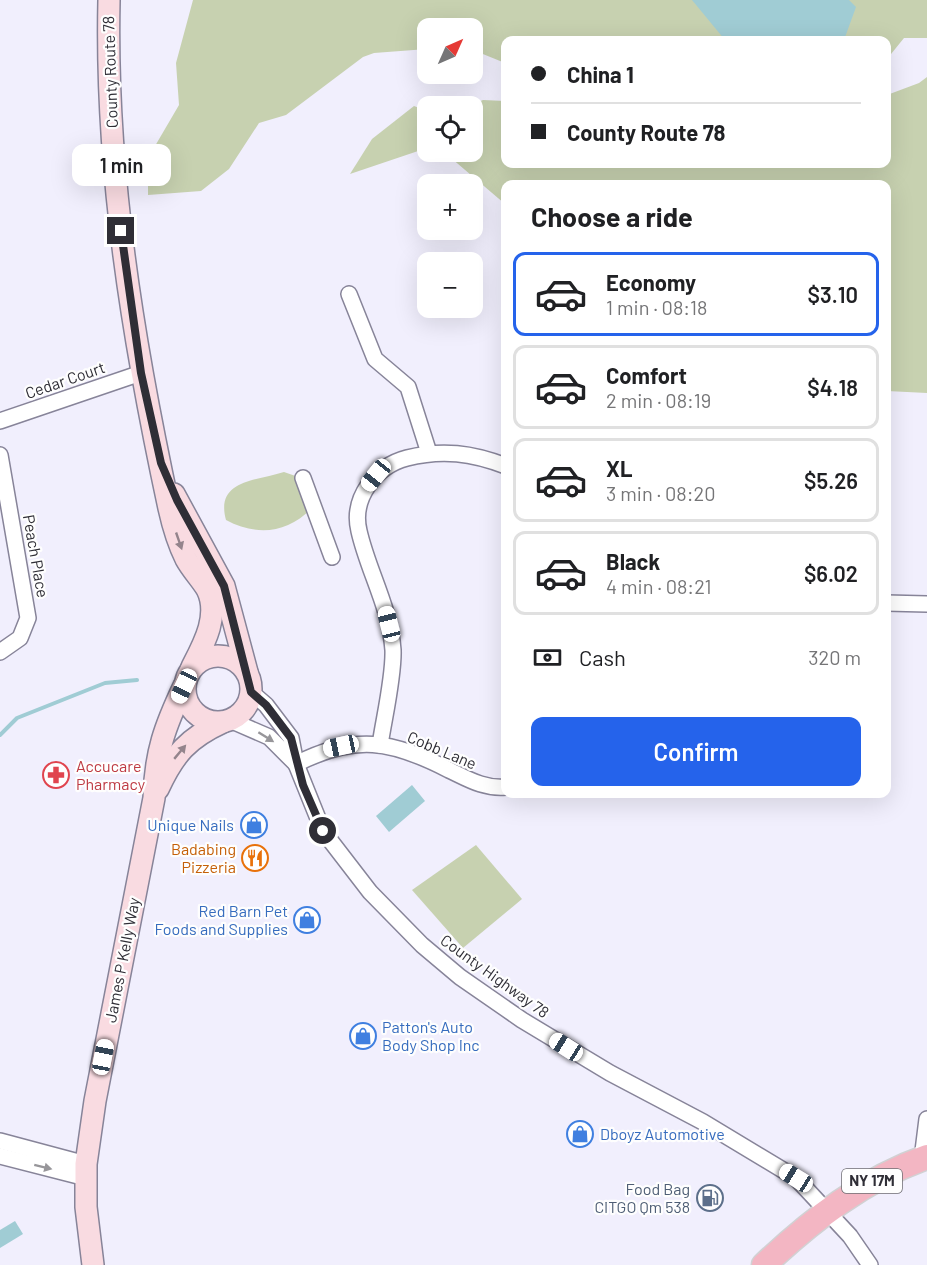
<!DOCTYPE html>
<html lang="en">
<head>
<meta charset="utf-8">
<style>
  :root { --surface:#fff; --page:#f2f2f2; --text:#202124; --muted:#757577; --line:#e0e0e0; --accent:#2563eb }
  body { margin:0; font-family:Barlow,sans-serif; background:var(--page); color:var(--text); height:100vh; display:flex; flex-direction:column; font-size:22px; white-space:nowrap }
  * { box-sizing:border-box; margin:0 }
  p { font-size:20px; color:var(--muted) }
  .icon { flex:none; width:33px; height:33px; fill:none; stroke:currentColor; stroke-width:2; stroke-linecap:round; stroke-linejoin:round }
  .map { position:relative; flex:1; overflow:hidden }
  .details { position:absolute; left:501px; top:180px; width:390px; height:618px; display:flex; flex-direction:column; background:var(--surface); border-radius:12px; box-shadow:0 6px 24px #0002 }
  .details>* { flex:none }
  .guide { position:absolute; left:501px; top:36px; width:390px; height:132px; border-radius:12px; box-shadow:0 6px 24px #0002; display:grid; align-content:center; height:132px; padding:0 30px; background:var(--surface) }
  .needle { width:39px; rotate:45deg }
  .tools { position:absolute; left:417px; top:18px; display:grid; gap:12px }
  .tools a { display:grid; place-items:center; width:66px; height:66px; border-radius:12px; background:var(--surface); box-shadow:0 6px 24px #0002; font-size:30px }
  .end { position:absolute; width:27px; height:27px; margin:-14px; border:8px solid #2f2e36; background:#fff; box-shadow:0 0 0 3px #fff }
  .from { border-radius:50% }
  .bubble { position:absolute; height:42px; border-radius:12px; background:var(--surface); box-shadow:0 6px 24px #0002; font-size:20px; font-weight:600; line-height:42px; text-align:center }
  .car { position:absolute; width:18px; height:36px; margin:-18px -9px; border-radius:8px; box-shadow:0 0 4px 2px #0007; background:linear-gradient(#fff 24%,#345 0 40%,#fff 0 76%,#345 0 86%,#fff 0) }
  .guide b { display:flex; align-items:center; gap:21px; height:57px; font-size:22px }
  .guide b+b { border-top:2px solid var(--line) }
  .guide i { width:15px; height:15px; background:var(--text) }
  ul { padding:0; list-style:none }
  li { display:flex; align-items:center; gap:18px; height:84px; margin:0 12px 9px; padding:0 18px; border:3px solid var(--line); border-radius:12px }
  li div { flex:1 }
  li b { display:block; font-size:22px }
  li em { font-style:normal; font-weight:600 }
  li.active { border-color:var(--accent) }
  li>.icon { width:54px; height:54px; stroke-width:1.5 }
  h2 { padding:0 30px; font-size:27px; line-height:72px }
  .pay { display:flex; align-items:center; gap:15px; height:66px; padding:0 30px; font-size:22px }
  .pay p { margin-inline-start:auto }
  .action { display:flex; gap:12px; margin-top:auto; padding:12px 30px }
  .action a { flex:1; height:69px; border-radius:12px; background:var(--accent); color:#fff; font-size:24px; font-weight:600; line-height:69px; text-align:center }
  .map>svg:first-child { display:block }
  .green { fill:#c7d1b0 }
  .water { fill:#a0ccd4 }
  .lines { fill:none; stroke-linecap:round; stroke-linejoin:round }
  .stream { stroke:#a0ccd4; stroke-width:4 }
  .street-casing { stroke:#878499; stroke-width:18 }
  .secondary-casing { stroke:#878499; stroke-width:24 }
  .primary-casing { stroke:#d1d1d3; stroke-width:27 }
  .street { stroke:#fff; stroke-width:15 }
  .secondary { stroke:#f9dbe1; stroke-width:21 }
  .primary { stroke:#f3b6c3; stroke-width:24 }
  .oneway { fill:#94848c }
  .oneway2 { fill:#97969a }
  .route { stroke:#2f2e36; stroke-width:8 }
  .labels { text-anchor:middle; stroke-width:4.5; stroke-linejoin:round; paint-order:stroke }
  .shield { fill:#fefefe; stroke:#6d6c72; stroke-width:1.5 }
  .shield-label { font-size:15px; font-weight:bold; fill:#2f2e36 }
  .street-label { font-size:16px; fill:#2f2e36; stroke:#fefefe }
  .health-label { font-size:16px; fill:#be3a42; stroke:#fefefe; text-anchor:start }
  .shop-label { font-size:16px; fill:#366cbe; stroke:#fefefe; text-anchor:end }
  .food-label { font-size:16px; fill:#c56008; stroke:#fefefe; text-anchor:end }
  .service-label { font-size:16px; fill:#4e5e75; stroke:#fefefe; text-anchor:end }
</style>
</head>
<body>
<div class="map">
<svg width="927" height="1265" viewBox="0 0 927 1265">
  <rect width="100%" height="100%" fill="#f1effd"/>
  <g class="green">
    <polygon points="193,0 927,0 927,38 904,38 887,59 886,40 506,40 505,63 473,50 472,28 428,28 427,49 374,53 363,57 286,115 259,123 229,169 201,191 148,195 148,158 179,105 176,63"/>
    <polygon points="927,77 927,393 887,391 886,184 506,184 505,204 444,152 472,152 472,106 469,106 483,100 505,101 506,164 886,164 887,95 919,83"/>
    <polygon points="414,106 427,111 427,148 350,174 372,139"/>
    <path d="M 284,472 L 307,480 L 311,509 C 286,534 256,536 226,520 C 215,480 256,481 284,472 Z"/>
    <polygon points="476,845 522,899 463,948 412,890"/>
  </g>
  <g class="water">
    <polygon points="692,0 849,0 856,7 844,40 725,40"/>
    <polygon points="412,785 425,801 389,832 376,816"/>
    <polygon points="15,1221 23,1234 0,1248 0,1230"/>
  </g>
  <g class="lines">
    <polyline class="stream" points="0,735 17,718 105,683 137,680"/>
    <defs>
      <g id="street">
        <polyline points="349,294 375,359 408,387 429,453"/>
        <polyline points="0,421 141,373"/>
        <polyline points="0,455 28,618 20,638 0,652"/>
        <polyline points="303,478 332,557"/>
        <polyline points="886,603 927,604"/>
        <polyline points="251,692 266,705 291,738 296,764 323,831 370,892 422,945 460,977 522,1020 610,1073 703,1122 796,1178 850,1236 870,1265"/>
        <polyline points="230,720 269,737 296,764"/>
        <path d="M 380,745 C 384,718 394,676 393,650 C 390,607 368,571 359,531 C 351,498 376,466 407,458 C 442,449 472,453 506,466"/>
        <path d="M 296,764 C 355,734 391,740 449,770 C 468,779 484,789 506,787"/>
        <polyline points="0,1141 86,1164"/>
        <polyline points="0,1156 86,1178"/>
        <polyline points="922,1159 927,1119"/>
      </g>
      <g id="secondary">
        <path d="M 109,0 C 105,171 133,341 169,508 C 173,526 178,543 186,559 C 192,570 201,579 207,589 C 220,615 204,644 192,667"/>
        <polyline points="174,494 224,586 247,672"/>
        <circle cx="218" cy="689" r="33"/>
        <path d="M 158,789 C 174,754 188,738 223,722"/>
        <path d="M 93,1265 L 86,1207 L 86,1164 L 95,1101 L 154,798 C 155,753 165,726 184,686"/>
      </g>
      <path id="primary" d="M 764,1265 C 812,1220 864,1179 927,1157"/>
    </defs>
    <use href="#street" class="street-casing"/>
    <use href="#secondary" class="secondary-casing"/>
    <use href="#primary" class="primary-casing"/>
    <use href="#street" class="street"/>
    <use href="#secondary" class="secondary"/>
    <use href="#primary" class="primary"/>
  </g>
  <defs><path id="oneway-solid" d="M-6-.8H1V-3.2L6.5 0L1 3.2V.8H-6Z" transform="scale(1.5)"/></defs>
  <g class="oneway">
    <use href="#oneway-solid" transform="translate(179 541) rotate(71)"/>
    <use href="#oneway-solid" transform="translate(180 752) rotate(-50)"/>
  </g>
  <g class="oneway2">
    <use href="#oneway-solid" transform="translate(266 737) rotate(32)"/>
    <use href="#oneway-solid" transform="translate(43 1167) rotate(14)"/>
  </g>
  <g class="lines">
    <polyline class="route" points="121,231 141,373 161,463 177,500 224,586 251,692 266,705 291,738 303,785 323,831"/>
  </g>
  <defs>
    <symbol id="pharmacy-ring" viewBox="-11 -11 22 22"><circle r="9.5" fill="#fefefe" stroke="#e0444e" stroke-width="1.5"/><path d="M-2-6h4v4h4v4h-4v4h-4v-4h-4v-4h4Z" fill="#e0444e"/></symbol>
    <symbol id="shop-ring" viewBox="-11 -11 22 22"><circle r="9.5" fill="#fefefe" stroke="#3f7fe0" stroke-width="1.5"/><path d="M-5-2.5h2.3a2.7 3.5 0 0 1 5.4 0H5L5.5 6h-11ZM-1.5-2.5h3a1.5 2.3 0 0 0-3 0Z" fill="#3f7fe0"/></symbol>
    <symbol id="restaurant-ring" viewBox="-11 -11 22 22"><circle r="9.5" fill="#fefefe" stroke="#e8710a" stroke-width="1.5"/><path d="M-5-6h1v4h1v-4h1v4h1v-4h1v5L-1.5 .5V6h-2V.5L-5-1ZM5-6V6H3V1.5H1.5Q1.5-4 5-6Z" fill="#e8710a"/></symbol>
    <symbol id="fuel-ring" viewBox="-11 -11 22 22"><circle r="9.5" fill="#fefefe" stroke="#5c6f8a" stroke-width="1.5"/><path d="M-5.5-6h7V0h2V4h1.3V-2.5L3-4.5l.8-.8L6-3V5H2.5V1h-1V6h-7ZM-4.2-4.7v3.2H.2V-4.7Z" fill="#5c6f8a"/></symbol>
  </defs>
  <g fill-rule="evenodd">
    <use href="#pharmacy-ring" x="41" y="760" width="30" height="30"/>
    <use href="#shop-ring" x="239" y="810" width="30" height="30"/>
    <use href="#restaurant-ring" x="240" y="843" width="30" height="30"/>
    <use href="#shop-ring" x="292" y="905" width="30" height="30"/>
    <use href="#shop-ring" x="348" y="1021" width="30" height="30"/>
    <use href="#shop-ring" x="565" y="1119" width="30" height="30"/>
    <use href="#fuel-ring" x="695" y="1183" width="30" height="30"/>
  </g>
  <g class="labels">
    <rect class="shield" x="842" y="1169" width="60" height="24" rx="4.5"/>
    <g class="shield-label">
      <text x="872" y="1186">NY 17M</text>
    </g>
    <g class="street-label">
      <text transform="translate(110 72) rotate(-92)" y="6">County Route 78</text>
      <text transform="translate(65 380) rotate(-19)" y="6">Cedar Court</text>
      <text transform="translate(36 556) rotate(80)" y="6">Peach Place</text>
      <text transform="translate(442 750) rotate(23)" y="6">Cobb Lane</text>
      <text transform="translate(122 960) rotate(-79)" y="6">James P Kelly Way</text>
      <text transform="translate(495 976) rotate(36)" y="6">County Highway 78</text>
    </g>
    <g class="health-label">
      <text x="76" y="772">Accucare<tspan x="76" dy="18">Pharmacy</tspan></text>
    </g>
    <g class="shop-label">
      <text x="234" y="831">Unique Nails</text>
      <text x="288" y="917">Red Barn Pet<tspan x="288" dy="18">Foods and Supplies</tspan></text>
      <text x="382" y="1033" text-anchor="start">Patton's Auto<tspan x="382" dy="18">Body Shop Inc</tspan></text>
      <text x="600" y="1140" text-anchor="start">Dboyz Automotive</text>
    </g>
    <g class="food-label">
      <text x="236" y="855">Badabing<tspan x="236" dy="18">Pizzeria</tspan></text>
    </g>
    <g class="service-label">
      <text x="690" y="1195">Food Bag<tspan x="690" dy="18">CITGO Qm 538</tspan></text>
    </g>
  </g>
</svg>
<div class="tools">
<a><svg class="needle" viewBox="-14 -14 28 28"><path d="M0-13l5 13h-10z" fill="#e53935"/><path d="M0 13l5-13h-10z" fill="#757577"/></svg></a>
<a><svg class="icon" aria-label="locate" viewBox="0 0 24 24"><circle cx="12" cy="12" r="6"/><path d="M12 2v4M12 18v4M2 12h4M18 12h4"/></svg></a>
<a>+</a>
<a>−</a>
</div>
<i class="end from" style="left:323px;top:831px"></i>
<i class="end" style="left:121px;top:231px"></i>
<div class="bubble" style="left:72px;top:144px;width:99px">1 min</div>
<i class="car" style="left:376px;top:475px;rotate:219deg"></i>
<i class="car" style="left:389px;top:624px;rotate:346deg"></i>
<i class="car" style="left:184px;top:686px;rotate:205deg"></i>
<i class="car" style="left:341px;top:746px;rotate:258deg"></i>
<i class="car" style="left:566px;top:1047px;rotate:302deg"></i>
<i class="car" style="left:103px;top:1057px;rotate:11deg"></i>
<i class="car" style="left:796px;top:1178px;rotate:302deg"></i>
<div class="guide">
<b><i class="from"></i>China 1</b>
<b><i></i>County Route 78</b>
</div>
<section class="details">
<h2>Choose a ride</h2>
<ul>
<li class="active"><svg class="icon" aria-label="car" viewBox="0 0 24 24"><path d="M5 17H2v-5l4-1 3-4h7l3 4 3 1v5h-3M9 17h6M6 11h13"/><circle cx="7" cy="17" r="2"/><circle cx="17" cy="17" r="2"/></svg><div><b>Economy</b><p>1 min · 08:18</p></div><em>$3.10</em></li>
<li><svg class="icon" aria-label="car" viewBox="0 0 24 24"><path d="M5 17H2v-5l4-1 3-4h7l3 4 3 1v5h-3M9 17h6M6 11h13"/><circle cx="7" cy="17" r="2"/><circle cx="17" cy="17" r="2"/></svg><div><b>Comfort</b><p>2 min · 08:19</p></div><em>$4.18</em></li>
<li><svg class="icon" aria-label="car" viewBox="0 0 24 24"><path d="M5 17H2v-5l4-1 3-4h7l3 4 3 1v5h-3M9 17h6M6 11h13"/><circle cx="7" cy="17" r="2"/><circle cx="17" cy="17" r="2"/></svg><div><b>XL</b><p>3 min · 08:20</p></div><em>$5.26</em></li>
<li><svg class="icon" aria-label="car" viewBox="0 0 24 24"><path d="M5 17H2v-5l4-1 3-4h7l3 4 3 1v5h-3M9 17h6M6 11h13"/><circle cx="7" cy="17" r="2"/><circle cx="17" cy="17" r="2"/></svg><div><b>Black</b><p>4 min · 08:21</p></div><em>$6.02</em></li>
</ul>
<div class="pay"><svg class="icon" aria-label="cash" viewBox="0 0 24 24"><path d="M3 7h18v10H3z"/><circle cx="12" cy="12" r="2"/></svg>Cash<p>320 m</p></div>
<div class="action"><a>Confirm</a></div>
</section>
</div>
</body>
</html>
